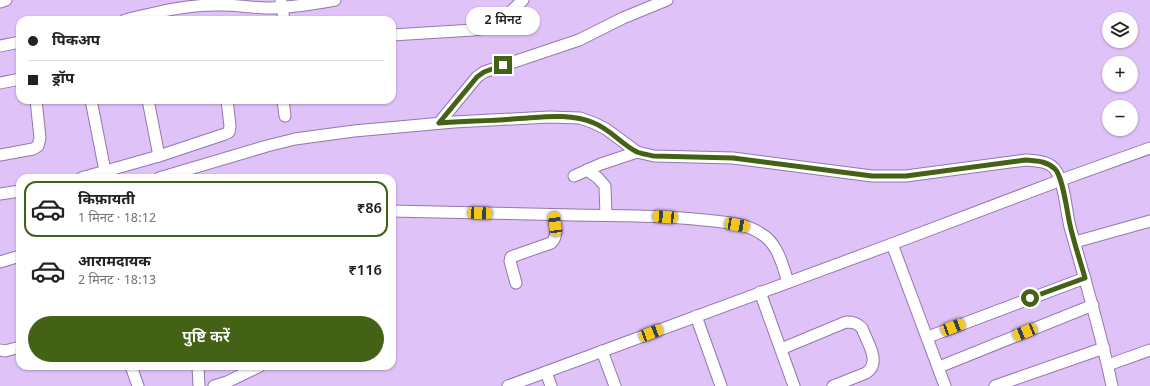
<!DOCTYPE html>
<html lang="hi">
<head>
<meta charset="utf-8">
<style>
  :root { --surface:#fff; --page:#f2f2f2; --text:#222; --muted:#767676; --line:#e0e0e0; --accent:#446215 }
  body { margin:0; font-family:Georgia,"Noto Sans Devanagari",serif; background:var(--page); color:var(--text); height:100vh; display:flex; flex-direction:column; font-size:15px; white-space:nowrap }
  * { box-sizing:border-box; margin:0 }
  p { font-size:13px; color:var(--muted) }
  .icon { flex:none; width:22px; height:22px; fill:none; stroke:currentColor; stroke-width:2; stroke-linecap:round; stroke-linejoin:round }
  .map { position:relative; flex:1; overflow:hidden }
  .drawer { position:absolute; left:16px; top:174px; width:380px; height:196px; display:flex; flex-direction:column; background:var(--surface); border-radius:12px; box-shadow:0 1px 3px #0004 }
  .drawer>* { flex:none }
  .guide { position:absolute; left:16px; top:16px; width:380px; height:88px; border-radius:12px; box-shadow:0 1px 3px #0004; display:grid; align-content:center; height:88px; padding:0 12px; background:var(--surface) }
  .tools { position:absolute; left:1102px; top:12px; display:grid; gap:8px }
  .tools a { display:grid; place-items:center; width:36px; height:36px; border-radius:50%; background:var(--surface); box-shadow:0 1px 3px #0004; font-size:20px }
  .end { position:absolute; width:18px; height:18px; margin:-9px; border:5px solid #446215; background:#fff; box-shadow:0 0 0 2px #fff }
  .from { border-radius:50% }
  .bubble { position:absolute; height:28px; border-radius:14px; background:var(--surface); box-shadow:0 1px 3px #0004; font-size:13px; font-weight:600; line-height:28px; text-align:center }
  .car { position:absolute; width:12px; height:24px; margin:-12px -6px; border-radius:5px; box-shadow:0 0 3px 1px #0007; background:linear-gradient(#f5c518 24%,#345 0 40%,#f5c518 0 76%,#345 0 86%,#f5c518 0) }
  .guide b { display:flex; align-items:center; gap:14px; height:38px; font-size:15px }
  .guide b+b { border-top:1px solid var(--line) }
  .guide i { width:10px; height:10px; background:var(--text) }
  ul { padding:7px 0 0; list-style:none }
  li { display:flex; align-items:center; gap:12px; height:56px; margin:0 8px 6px; padding:0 4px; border:2px solid transparent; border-radius:12px }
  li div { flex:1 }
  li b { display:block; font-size:15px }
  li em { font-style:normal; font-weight:600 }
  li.active { border-color:var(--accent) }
  li>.icon { width:36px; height:36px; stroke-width:1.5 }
  .primary-button { display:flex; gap:8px; margin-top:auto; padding:8px 12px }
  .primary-button a { flex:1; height:46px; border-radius:24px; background:var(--accent); color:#fff; font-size:16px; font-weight:600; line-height:46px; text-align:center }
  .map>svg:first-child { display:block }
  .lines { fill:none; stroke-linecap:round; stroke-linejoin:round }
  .minor-casing { stroke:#9378ab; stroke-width:13 }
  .minor { stroke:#fff; stroke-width:11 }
  .route { stroke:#446215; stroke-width:5 }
</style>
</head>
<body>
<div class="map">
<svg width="1150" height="386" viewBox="0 0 1150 386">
  <rect width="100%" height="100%" fill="#dfc2f8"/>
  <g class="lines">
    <defs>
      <g id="minor">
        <polyline points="281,1 284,20"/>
        <polyline points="0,2 6,0"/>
        <path d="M 125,20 C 157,12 189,4 222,5 C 237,5 253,8 268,8 C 290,8 313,4 335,0"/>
        <polyline points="392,35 473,30 491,27 501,21 523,0"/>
        <polyline points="0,46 20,42"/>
        <polyline points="0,83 20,79"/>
        <polyline points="91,100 105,171"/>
        <polyline points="148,100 159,156"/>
        <polyline points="283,100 285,116"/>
        <polyline points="439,123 477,77 484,72 579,40 623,18 667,0"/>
        <polyline points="0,155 33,149 38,146 40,138 36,100"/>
        <polyline points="587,170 598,178 605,186 606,215"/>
        <polyline points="574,176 601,164 637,152"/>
        <polyline points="81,178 159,156 225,134 229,132 230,126 227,100"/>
        <path d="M 159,178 L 267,146 L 295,139 L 354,131 L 454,122 L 549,117 L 580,118 L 594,123 L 606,129 L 637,152 L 654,156 L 733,158 L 872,176 L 906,176 L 1026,160 C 1037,161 1050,161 1056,171 C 1065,184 1066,211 1070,227 C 1085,280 1101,332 1112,386"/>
        <polyline points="0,194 20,191"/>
        <path d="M 392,211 C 453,212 513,214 574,215 C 621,216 667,215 714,221 C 729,223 747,224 760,233 C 778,243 782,264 788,282"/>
        <polyline points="1075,242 1150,221"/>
        <polyline points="892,244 945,386"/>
        <polyline points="0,262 20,256"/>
        <path d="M 516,283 L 510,261 L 511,257 L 551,243 C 559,236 555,224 553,215"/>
        <polyline points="760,292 794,386"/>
        <polyline points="696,316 721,386"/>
        <polyline points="928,337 1085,278"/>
        <path d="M 781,349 L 846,322 C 853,322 857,323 862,328 C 867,342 882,363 866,373 L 833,386"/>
        <polyline points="0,350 5,351 20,347"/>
        <polyline points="602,351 615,386"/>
        <polyline points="1108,365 1150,350"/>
        <polyline points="131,366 138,386"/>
        <polyline points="198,366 199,386"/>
        <polyline points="939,367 1093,305"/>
        <polyline points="546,372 551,386"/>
        <polyline points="214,386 227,382 260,366"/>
        <polyline points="508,386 892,244 1061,180 1150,148"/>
        <polyline points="995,386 1104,348"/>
      </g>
    </defs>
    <use href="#minor" class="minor-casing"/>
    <use href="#minor" class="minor"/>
  </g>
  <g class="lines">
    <path class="route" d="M 503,65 L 484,72 L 477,77 L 439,123 C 463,121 488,121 512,119 C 539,118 568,112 594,123 C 610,129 621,144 637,152 C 642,154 649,155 654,156 L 733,158 L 872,176 L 906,176 L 1026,160 C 1037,161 1047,161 1055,169 C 1063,177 1067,212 1070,225 C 1074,243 1080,260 1085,278 L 1030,298"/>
  </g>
</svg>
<div class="tools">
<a><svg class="icon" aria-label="layers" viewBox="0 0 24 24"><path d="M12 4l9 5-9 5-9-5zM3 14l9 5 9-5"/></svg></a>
<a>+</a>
<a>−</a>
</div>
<i class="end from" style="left:1030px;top:298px"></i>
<i class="end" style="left:503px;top:65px"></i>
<div class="bubble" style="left:466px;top:7px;width:74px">2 मिनट</div>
<i class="car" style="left:480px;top:213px;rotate:92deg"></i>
<i class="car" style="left:665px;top:217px;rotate:274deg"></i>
<i class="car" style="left:555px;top:224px;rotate:352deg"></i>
<i class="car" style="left:737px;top:225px;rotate:100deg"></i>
<i class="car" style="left:953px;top:327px;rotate:69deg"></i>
<i class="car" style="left:1025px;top:332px;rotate:248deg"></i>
<i class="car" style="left:651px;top:333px;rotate:69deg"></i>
<div class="guide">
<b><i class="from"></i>पिकअप</b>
<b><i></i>ड्रॉप</b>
</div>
<section class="drawer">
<ul>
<li class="active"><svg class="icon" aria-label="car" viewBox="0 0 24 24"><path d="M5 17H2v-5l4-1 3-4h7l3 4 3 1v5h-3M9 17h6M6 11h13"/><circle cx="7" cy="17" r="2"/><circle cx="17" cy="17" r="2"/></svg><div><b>किफ़ायती</b><p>1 मिनट · 18:12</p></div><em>₹86</em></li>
<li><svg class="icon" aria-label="car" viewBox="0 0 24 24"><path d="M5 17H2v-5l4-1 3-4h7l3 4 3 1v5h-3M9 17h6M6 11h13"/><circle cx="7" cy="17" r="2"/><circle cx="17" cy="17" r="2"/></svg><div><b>आरामदायक</b><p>2 मिनट · 18:13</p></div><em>₹116</em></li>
</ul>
<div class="primary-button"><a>पुष्टि करें</a></div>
</section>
</div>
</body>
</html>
